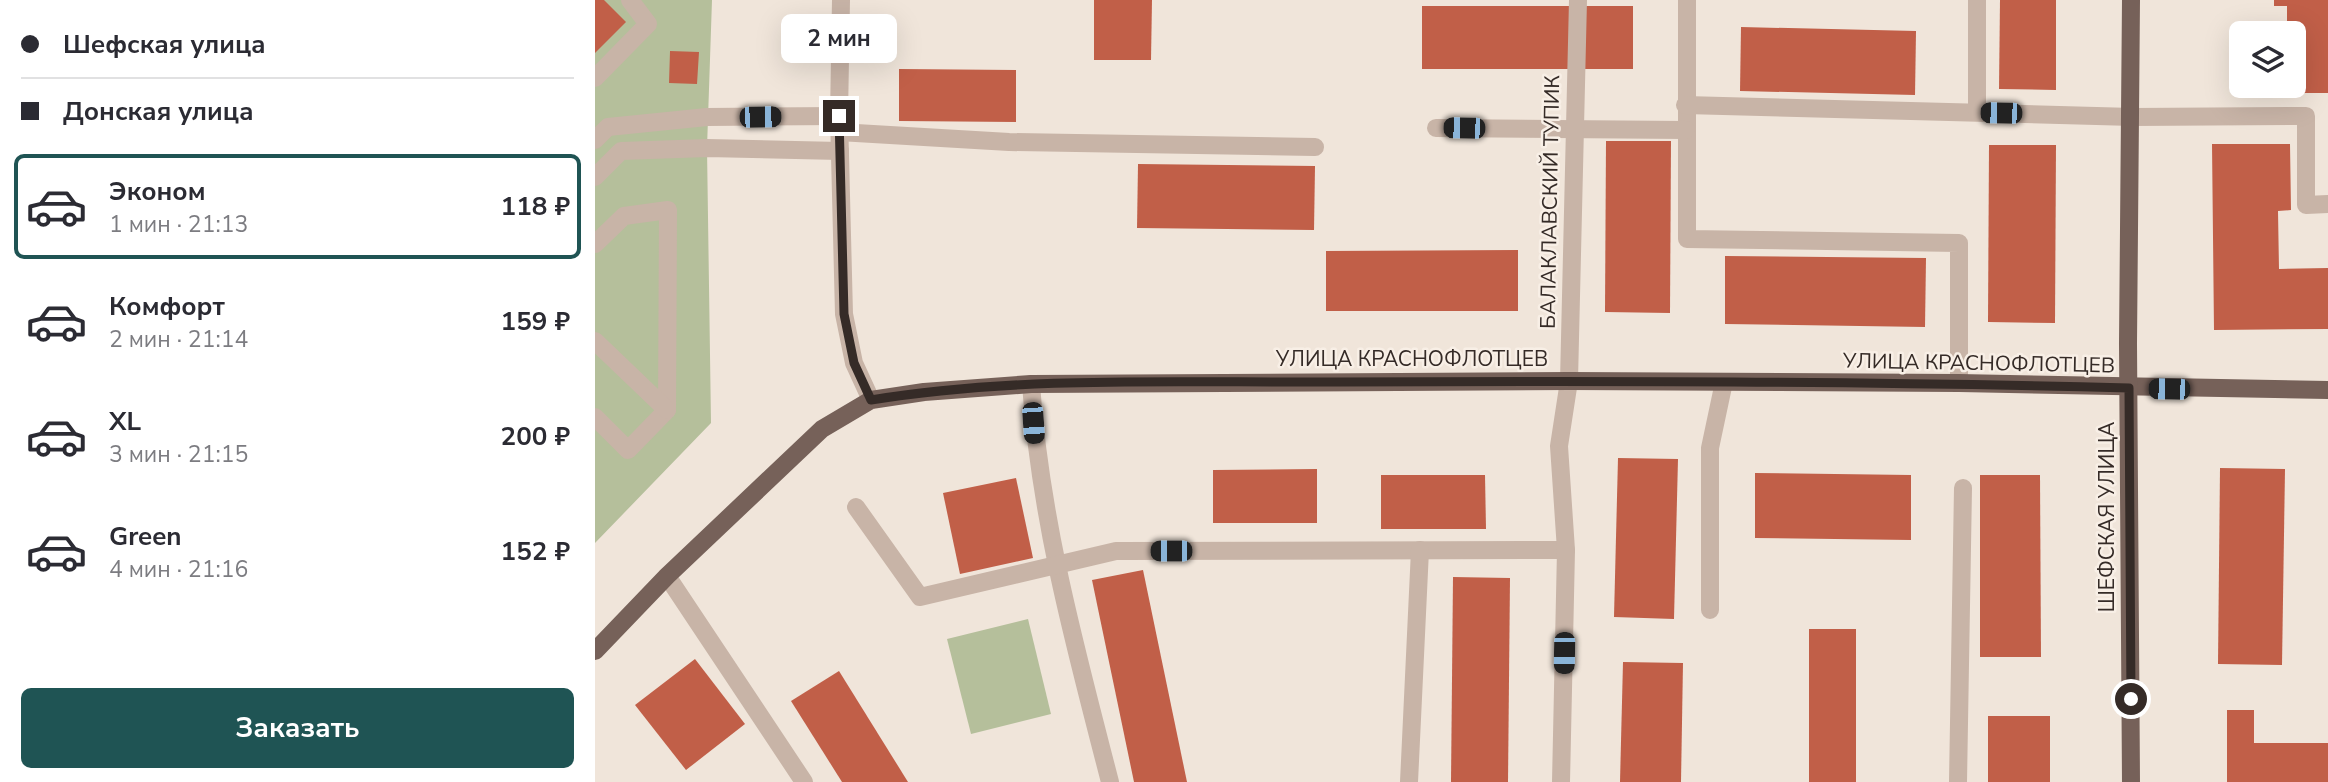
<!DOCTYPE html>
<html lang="ru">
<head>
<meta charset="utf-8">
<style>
  :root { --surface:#fff; --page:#f7f7f7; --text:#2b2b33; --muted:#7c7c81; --line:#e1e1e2; --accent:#1f5454 }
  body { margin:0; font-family:"Nunito Sans",sans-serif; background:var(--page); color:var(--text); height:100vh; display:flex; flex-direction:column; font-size:26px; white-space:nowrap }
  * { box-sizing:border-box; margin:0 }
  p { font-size:23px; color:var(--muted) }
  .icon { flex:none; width:38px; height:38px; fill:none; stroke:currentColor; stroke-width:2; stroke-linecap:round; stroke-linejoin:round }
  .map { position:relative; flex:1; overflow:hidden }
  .details { display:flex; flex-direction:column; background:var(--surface); width:595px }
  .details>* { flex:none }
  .top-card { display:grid; align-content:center; height:154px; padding:0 21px; background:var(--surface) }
  .buttons { position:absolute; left:1634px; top:21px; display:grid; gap:14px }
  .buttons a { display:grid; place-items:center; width:77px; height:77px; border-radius:10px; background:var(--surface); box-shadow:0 7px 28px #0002; font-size:35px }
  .end { position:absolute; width:32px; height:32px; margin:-16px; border:9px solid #352b27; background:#fff; box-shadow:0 0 0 4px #fff }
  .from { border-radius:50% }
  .bubble { position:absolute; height:49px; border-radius:10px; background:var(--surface); box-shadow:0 7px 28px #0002; font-size:23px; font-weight:700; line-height:49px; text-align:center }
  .car { position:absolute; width:21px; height:42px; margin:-21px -10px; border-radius:9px; box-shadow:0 0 5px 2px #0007; background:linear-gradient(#222 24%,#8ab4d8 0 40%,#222 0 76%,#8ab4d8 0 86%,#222 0) }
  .top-card b { display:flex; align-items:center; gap:24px; height:66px; font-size:26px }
  .top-card b+b { border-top:2px solid var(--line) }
  .top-card i { width:18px; height:18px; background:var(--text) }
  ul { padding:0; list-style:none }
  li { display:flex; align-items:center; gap:21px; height:105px; margin:0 14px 10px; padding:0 7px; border:4px solid transparent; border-radius:10px }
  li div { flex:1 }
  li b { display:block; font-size:26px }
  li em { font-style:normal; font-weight:700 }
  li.active { border-color:var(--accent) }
  li>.icon { width:63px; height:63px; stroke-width:1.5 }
  .cta { display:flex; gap:14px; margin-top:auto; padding:14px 21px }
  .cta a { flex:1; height:80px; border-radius:10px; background:var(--accent); color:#fff; font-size:28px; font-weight:700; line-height:80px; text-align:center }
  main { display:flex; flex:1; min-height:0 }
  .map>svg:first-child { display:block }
  .green { fill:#b5bf9b }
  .building { fill:#c15f48 }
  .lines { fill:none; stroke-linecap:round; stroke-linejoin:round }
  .minor { stroke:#c8b4a7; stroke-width:18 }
  .major { stroke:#766159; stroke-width:18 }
  .route { stroke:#352b27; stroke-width:9 }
  .labels { text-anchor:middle; stroke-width:5; stroke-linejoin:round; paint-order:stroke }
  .street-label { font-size:21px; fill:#352b27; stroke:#f8efe6 }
</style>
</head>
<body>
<main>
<section class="details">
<div class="top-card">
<b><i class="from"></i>Шефская улица</b>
<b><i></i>Донская улица</b>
</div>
<ul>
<li class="active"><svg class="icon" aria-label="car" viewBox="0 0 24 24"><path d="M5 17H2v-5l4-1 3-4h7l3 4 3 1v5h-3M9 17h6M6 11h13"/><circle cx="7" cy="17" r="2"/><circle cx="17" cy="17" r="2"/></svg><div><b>Эконом</b><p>1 мин · 21:13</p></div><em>118 ₽</em></li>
<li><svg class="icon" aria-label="car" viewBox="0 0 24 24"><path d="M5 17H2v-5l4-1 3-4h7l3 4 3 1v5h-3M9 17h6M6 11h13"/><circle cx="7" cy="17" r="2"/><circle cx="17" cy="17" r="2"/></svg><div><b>Комфорт</b><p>2 мин · 21:14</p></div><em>159 ₽</em></li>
<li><svg class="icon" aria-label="car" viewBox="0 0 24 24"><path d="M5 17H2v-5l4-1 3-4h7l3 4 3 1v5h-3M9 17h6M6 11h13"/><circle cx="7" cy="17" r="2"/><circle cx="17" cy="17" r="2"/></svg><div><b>XL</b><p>3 мин · 21:15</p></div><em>200 ₽</em></li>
<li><svg class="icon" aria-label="car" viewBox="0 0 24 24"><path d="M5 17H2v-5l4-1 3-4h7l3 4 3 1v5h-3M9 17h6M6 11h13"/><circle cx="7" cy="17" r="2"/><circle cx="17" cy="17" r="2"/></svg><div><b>Green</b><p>4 мин · 21:16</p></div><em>152 ₽</em></li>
</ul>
<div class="cta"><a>Заказать</a></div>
</section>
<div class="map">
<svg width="1733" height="782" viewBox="0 0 1733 782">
  <rect width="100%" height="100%" fill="#f0e5da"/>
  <g class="green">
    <polygon points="0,0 117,0 112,148 116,423 0,543"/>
    <polygon points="433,619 456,714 376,734 352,639"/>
  </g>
  <g class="building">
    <polygon points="0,0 9,0 31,22 0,53"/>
    <polygon points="499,0 557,0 556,60 499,60"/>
    <polygon points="1405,0 1461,0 1461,90 1404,89"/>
    <polygon points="1679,0 1733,0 1733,93 1681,93 1681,86 1699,86 1699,33 1692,33 1692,6 1679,6"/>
    <rect x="827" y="6" width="211" height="63"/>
    <polygon points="1146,27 1321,31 1320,95 1145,91"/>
    <polygon points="75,51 104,52 102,84 74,83"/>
    <polygon points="304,69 421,70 421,122 304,121"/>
    <polygon points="1011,141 1076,141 1075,313 1010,312"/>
    <polygon points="1617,144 1695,144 1696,210 1683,211 1684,269 1733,268 1733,329 1619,330"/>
    <polygon points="1394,145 1461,145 1460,323 1393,322"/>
    <polygon points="543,164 720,166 719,230 542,228"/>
    <polygon points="923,250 923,311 731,311 731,251"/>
    <polygon points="1130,256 1331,258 1330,327 1130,324"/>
    <polygon points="1023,458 1083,459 1079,619 1019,617"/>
    <polygon points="1625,468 1690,469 1687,665 1623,664"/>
    <polygon points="722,469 722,523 618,523 618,470"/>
    <polygon points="1160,473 1316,475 1316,540 1160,538"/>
    <polygon points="786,475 890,475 891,529 786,529"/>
    <polygon points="1385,475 1445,475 1446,657 1385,657"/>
    <polygon points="421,478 438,558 365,574 348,493"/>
    <polygon points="548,570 592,782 539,782 497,580"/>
    <polygon points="858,577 915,578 913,782 856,782"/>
    <rect x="1214" y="629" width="47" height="153"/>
    <polygon points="100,659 150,724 91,770 40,705"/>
    <polygon points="1028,662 1088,663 1086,782 1025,782"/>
    <polygon points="244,671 313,782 247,782 196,701"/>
    <polygon points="1632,710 1659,710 1659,743 1733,743 1733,782 1632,782"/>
    <rect x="1393" y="716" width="62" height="66"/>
  </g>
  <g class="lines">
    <g class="minor">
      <polyline points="246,0 244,116 249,314 259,363 276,400"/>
      <polyline points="1092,0 1092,239 1364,243 1364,383"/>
      <polyline points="0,78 53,24 35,0"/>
      <polyline points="1090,105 1538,117 1711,116 1711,205 1733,204"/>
      <polyline points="1382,112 1382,0"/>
      <polyline points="841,128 1091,130"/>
      <polyline points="244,132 414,142 720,147"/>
      <polyline points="0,140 13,127 112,117 244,116"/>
      <polyline points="0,177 26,151 112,148 245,151"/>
      <polyline points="0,244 29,216 73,210 72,410 33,450 0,417"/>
      <polyline points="0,341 72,410"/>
      <path d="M 436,384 C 445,520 481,650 515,782"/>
      <polyline points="261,507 325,597 521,551 971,550"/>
      <polyline points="72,576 209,782"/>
      <polyline points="1115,610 1115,448 1129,382"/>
      <polyline points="814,782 825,550"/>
      <polyline points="966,782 971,550 964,446 974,381 983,0"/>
      <polyline points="1363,782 1368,488"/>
    </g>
    <g class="major">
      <polyline points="0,651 72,576 227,429 276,400 329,392 436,384 974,381 1364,383 1733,390"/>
      <polyline points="1536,782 1533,344 1536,0"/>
    </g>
  </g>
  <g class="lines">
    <path class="route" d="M 244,116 L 249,314 L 259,363 L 276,400 C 430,375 588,383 743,382 C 1007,381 1270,381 1534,388 L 1536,699"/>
  </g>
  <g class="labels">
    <g class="street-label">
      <text transform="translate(955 202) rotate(-89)" y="7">БАЛАКЛАВСКИЙ ТУПИК</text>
      <text x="817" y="366">УЛИЦА КРАСНОФЛОТЦЕВ</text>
      <text transform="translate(1384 363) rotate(1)" y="7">УЛИЦА КРАСНОФЛОТЦЕВ</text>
      <text transform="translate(1512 517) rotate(-90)" y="7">ШЕФСКАЯ УЛИЦА</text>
    </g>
  </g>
</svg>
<div class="buttons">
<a><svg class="icon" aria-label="layers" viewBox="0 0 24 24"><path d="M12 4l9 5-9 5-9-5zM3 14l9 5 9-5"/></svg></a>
</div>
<i class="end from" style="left:1536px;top:699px"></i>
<i class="end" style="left:244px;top:116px"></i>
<div class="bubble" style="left:186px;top:14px;width:116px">2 мин</div>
<i class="car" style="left:1406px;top:113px;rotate:271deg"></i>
<i class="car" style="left:165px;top:117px;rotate:89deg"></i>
<i class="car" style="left:869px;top:128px;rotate:271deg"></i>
<i class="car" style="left:1574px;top:389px;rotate:271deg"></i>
<i class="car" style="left:438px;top:423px;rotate:176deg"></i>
<i class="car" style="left:576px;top:551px;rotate:270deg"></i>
<i class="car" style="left:969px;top:653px;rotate:181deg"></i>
</div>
</main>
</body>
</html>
